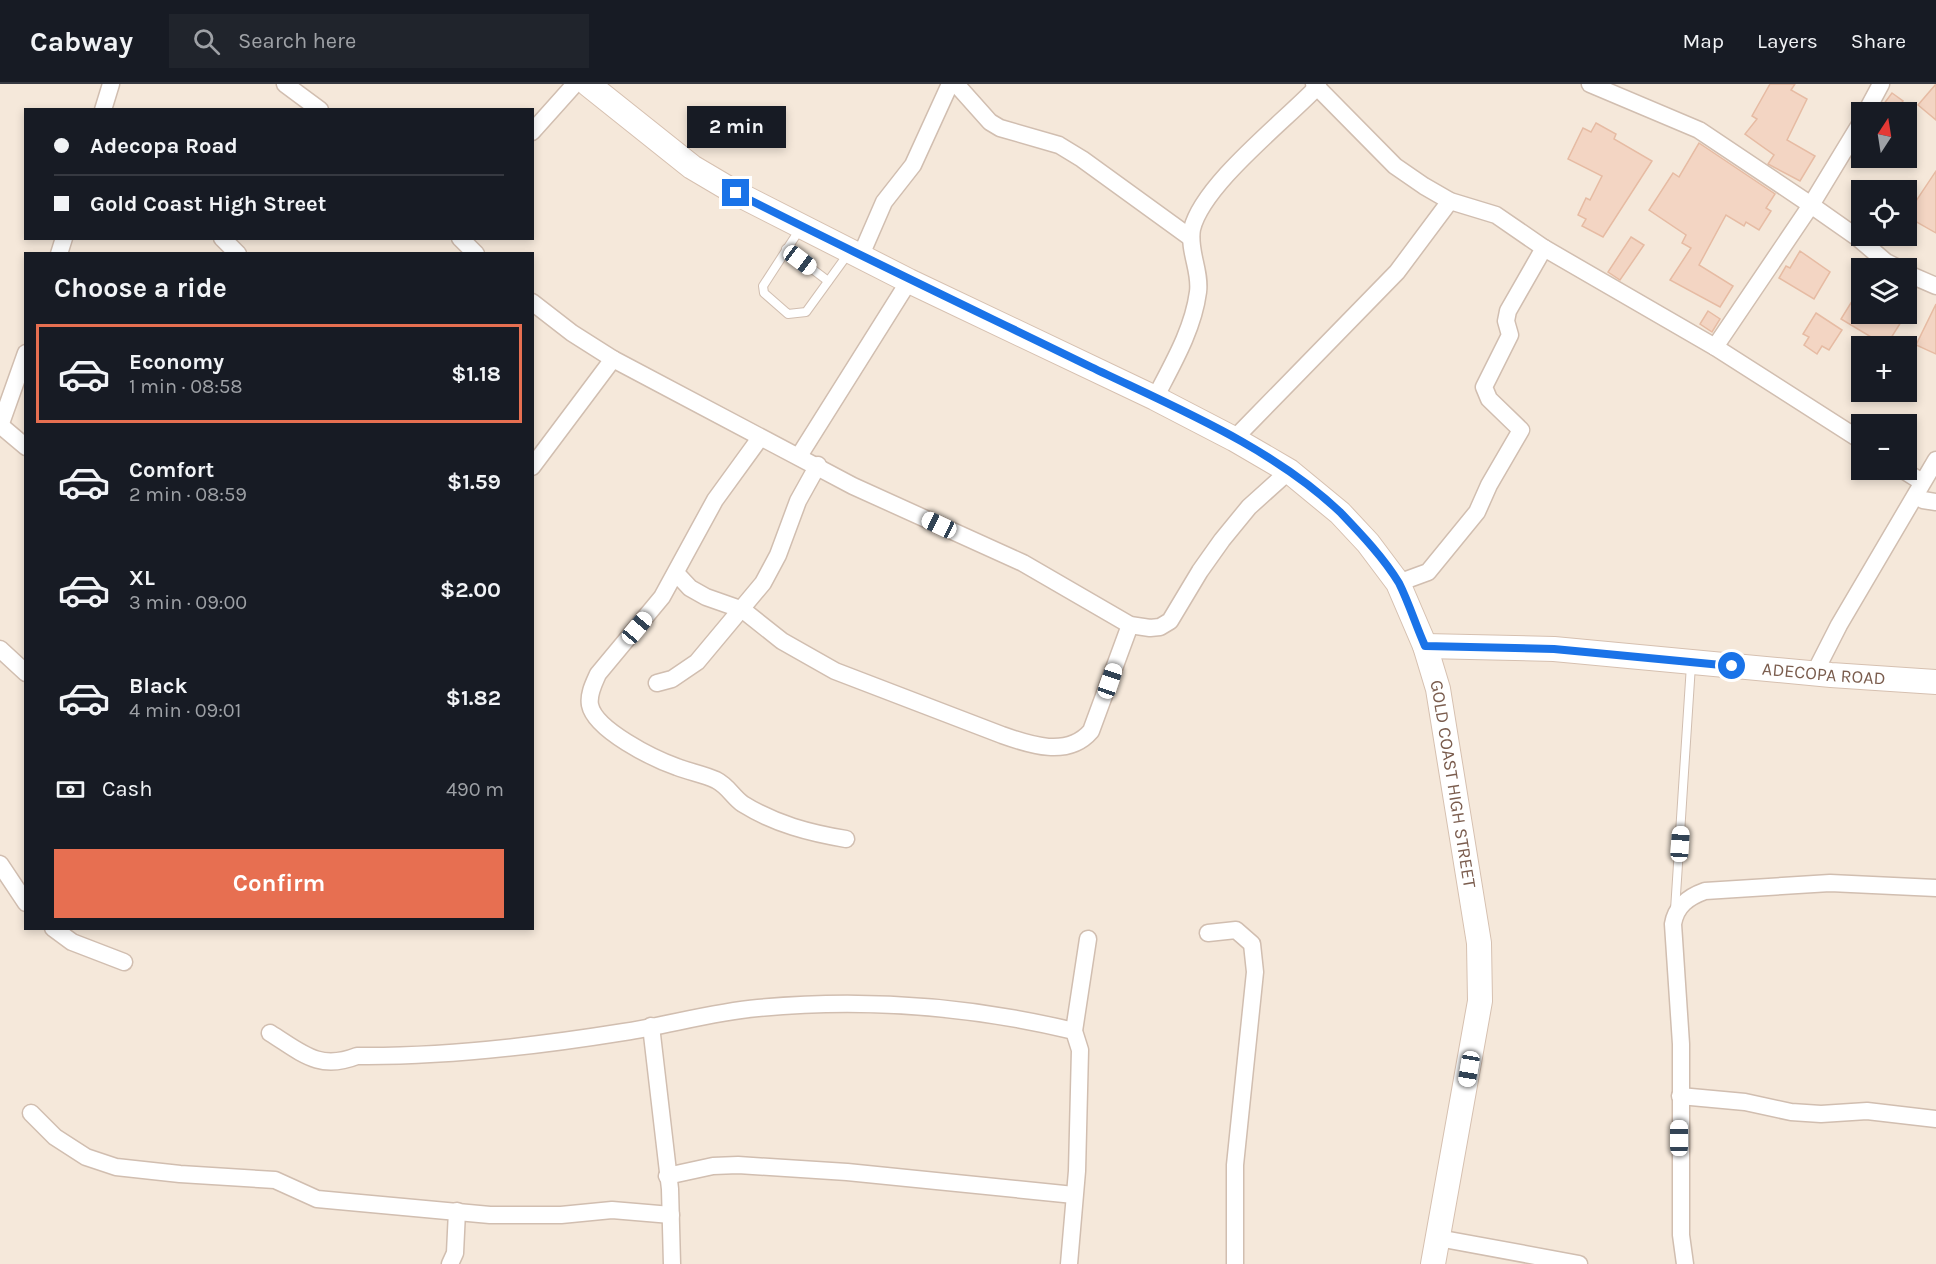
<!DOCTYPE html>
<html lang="en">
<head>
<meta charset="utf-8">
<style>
  :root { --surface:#171b24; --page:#20242c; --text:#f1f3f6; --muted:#9ea1a6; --line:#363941; --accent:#e76f51 }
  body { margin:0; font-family:Karla,sans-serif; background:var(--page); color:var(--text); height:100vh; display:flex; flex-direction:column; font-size:22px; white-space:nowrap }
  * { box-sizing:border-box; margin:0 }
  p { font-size:20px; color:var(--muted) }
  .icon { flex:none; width:33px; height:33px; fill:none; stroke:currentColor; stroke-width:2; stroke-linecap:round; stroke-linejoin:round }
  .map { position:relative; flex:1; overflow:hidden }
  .details { position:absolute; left:24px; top:168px; width:510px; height:678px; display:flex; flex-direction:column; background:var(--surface); border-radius:0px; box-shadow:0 3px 9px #0003 }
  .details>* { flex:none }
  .hud { position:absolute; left:24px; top:24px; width:510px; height:132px; border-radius:0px; box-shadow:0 3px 9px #0003; display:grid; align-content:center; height:132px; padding:0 30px; background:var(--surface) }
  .needle { width:39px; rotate:12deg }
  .tools { position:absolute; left:1851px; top:18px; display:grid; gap:12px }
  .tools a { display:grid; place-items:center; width:66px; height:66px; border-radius:0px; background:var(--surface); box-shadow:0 3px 9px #0003; font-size:30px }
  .end { position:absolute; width:27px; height:27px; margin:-14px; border:8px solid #1a73e8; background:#fff; box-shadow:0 0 0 3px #fff }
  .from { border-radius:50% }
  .bubble { position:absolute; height:42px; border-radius:0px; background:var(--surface); box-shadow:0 3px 9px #0003; font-size:20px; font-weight:700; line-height:42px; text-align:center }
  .car { position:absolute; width:18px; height:36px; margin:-18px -9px; border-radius:8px; box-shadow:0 0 4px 2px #0007; background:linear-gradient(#fff 24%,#345 0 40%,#fff 0 76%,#345 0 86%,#fff 0) }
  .hud b { display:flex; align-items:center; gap:21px; height:57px; font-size:22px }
  .hud b+b { border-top:2px solid var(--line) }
  .hud i { width:15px; height:15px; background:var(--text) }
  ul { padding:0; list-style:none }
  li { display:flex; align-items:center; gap:18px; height:99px; margin:0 12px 9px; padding:0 18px; border:3px solid transparent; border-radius:0px }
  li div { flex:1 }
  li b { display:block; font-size:22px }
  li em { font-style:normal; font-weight:700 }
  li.selected { border-color:var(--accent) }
  li>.icon { width:54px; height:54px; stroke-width:1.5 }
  h2 { padding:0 30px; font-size:27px; line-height:72px }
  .pay { display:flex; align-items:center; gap:15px; height:66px; padding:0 30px; font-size:22px }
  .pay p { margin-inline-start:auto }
  .action { display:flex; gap:12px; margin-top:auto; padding:12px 30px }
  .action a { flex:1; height:69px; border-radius:0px; background:var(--accent); color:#fff; font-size:24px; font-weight:700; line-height:69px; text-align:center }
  header { display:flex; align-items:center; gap:36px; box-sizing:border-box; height:84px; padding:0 30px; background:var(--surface); border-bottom:2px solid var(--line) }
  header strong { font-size:28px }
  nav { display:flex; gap:33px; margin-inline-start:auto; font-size:21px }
  .search { width:420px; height:54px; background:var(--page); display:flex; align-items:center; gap:15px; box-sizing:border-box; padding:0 21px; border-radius:0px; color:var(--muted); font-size:22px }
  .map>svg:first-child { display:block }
  .residential { fill:#f5e8da; fill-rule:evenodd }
  .building { fill:#f3d5c3; stroke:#e6bba3; stroke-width:1.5 }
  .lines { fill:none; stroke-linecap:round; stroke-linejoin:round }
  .lane-casing { stroke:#d1beb0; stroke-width:10 }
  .street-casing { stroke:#d1beb0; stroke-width:19 }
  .secondary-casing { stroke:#d6c0b0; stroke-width:26 }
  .lane { stroke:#fff; stroke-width:8 }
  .street { stroke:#fff; stroke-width:16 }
  .secondary { stroke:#fff; stroke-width:24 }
  .route { stroke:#1a73e8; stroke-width:8 }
  .labels { text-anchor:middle; stroke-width:6; stroke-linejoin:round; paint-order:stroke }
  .street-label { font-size:18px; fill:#7a5c4d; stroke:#fffaf3 }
</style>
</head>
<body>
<header>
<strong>Cabway</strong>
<div class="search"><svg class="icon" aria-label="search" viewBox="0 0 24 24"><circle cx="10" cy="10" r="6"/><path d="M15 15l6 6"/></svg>Search here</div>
<nav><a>Map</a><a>Layers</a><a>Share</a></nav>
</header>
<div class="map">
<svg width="1936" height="1180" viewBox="0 0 1936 1180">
  <rect width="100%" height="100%" fill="#fdf6ec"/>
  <path class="residential" d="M 0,0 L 1936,0 L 1936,1180 L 0,1180 ZM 26,26 L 532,26 L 532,154 L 26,154 ZM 1862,28 L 1906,28 L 1906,74 L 1862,74 ZM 1862,106 L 1906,106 L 1906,152 L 1862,152 ZM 26,170 L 532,170 L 532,844 L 26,844 ZM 1862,184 L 1906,184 L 1906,230 L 1862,230 ZM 1862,262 L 1906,262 L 1906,308 L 1862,308 ZM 1862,340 L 1906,340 L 1906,386 L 1862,386 Z"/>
  <g class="building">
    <polygon points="1770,0 1795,0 1791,6 1807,15 1787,56 1815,72 1800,97 1768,80 1774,71 1745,50 1757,35 1752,32"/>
    <polygon points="1936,0 1936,36 1918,21"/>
    <polygon points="1892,9 1903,17 1895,28 1883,21"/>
    <polygon points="1596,39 1616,50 1614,55 1652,77 1603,153 1582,142 1586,135 1578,131 1586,114 1590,116 1602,92 1568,75 1583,44 1591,48"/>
    <polygon points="1699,59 1775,110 1766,124 1771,127 1759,146 1746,138 1744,142 1726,131 1699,181 1733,202 1720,223 1670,196 1691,164 1682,159 1686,151 1649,126 1673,89 1679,93"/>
    <polygon points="1936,87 1936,149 1906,132"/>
    <polygon points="1631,153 1644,161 1620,196 1608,188"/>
    <polygon points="1800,167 1830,188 1814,215 1779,194 1786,182 1790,184"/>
    <polygon points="1862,201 1862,230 1906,230 1886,262 1841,235"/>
    <polygon points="1936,220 1936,270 1916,261"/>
    <polygon points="1708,227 1720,235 1712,248 1700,240"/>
    <polygon points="1816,229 1842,246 1829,266 1822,262 1817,270 1804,261 1809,253 1803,250"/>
  </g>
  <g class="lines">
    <defs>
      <g id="lane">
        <polyline points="800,145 763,202 764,209 788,230 806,228 848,170"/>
        <polyline points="786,165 828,197"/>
        <polyline points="1675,826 1691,581"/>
      </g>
      <g id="street">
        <polyline points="285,0 320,26"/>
        <polyline points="956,0 990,38 1000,44 1059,61 1082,75 1191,154"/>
        <polyline points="1314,0 1395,82 1424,102 1450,117 1496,131 1544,164 1715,263 1862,357"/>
        <polyline points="1590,0 1699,46 1811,121 1858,154 1886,178 1898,184"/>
        <polyline points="103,26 111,0"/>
        <polyline points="1866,28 1881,0"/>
        <polyline points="532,48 575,0"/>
        <polyline points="222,154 238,170"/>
        <polyline points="460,154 476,170"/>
        <polyline points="59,170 64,154"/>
        <polyline points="861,171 884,118 913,81 950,0"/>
        <polyline points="1906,189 1936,202"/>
        <polyline points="532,218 572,249 613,275 853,402 1023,479 1130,541 1150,544 1160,543 1170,537 1200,487 1222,456 1249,423 1289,387"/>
        <polyline points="1715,263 1811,121 1862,37"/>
        <path d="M 1155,314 C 1172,281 1193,246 1198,208 C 1201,187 1188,167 1192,145 C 1203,100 1285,37 1318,2"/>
        <polyline points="0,341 26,363"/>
        <polyline points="0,342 26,269"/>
        <path d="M 760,354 L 715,416 L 662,513 L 598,590 C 594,599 588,610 590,621 C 595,646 654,675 677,683 C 690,688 703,690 716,696 C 728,702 733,713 743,720 C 775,740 810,749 846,755"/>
        <polyline points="1234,355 1397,188 1450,117"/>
        <polyline points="799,372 909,197"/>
        <polyline points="532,383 613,275"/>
        <polyline points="1903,386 1922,398"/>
        <polyline points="1923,416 1936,418"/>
        <path d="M 676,489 L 690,504 L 706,513 L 743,526 L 782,557 L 835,587 L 1002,651 C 1030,661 1068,674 1091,647 L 1130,541"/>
        <polyline points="1398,499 1428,488 1477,428 1489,401 1521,346 1489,315 1484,303 1510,251 1506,237 1508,227 1544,164"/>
        <polyline points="0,565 26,589"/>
        <polyline points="1814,590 1839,541 1936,376"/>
        <polyline points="657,599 672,595 697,578 763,499 778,471 798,417 818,381"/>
        <polyline points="0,780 26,819"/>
        <polyline points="53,844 72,858 124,878"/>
        <polyline points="1208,849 1236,846 1252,860 1255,888 1235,1081 1235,1180"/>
        <polyline points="651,942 670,1105 672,1180"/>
        <path d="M 270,949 C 302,969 319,987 357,972 C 446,973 537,962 624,948 C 669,941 713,928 758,924 C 865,914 970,922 1074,947"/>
        <polyline points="1680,1012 1745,1018 1791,1028 1821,1030 1867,1027 1936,1035"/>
        <polyline points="31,1029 55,1053 86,1073 116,1083 180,1090 275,1096 317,1115 490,1131 561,1131 612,1126 671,1131"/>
        <polyline points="667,1092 713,1082 738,1081 847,1088 1074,1111"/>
        <polyline points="1438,1154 1579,1180"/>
        <polyline points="450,1180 455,1169 457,1127"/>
        <polyline points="1069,1180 1077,1087 1080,966 1074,947 1088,855"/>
        <path d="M 1685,1180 L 1681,1151 L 1681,960 L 1673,840 C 1676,822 1688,813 1705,807 L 1830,799 L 1936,804"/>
      </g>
      <g id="secondary">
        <path id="s1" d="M 588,0 L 692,83 L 736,109 L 909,197 L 1155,314 L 1234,355 L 1289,387 L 1340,429 L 1368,459 L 1398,499 L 1425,562 L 1438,605 L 1479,859 L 1480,917 L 1433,1180"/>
        <path id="s2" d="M 1425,562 L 1554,565 L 1831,591 L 1936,598"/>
      </g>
    </defs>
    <use href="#lane" class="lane-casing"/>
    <use href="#street" class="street-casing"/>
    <use href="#secondary" class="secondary-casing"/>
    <use href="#lane" class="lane"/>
    <use href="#street" class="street"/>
    <use href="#secondary" class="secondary"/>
  </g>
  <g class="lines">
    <path class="route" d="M 736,109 C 854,169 972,225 1091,283 C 1174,323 1274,364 1341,429 C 1361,450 1384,474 1399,499 C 1409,519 1416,542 1425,562 L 1554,565 L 1732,582"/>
  </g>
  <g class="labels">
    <g class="street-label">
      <text dy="6" stroke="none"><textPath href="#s2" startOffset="400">ADECOPA ROAD</textPath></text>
      <text dy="6" stroke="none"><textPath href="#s1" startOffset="1170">GOLD COAST HIGH STREET</textPath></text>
    </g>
  </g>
</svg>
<div class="tools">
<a><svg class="needle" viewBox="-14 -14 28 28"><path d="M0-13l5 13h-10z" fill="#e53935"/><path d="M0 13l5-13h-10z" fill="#9ea1a6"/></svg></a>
<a><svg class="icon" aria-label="locate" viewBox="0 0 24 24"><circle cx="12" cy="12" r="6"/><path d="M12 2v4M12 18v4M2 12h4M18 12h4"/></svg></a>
<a><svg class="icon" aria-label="layers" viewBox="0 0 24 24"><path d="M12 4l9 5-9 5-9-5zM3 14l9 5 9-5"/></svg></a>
<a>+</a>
<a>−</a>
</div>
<i class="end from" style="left:1732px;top:582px"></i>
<i class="end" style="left:736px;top:109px"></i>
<div class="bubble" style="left:687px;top:22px;width:99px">2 min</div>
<i class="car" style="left:800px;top:176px;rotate:127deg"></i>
<i class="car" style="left:939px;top:441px;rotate:295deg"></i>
<i class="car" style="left:637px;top:544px;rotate:40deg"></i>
<i class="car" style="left:1110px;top:597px;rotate:19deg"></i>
<i class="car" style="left:1680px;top:760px;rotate:4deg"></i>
<i class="car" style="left:1469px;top:985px;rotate:190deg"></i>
<i class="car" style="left:1679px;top:1054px;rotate:0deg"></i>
<div class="hud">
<b><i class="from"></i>Adecopa Road</b>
<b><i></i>Gold Coast High Street</b>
</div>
<section class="details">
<h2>Choose a ride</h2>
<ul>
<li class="selected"><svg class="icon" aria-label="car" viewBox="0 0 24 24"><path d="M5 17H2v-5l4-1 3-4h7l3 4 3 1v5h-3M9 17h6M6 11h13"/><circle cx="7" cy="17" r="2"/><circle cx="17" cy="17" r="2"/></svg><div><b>Economy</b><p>1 min · 08:58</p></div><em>$1.18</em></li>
<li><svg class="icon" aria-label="car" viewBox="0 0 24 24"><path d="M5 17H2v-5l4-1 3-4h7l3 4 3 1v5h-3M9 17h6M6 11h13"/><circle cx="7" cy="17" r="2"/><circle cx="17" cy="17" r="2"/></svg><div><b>Comfort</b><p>2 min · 08:59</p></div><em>$1.59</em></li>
<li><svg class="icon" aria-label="car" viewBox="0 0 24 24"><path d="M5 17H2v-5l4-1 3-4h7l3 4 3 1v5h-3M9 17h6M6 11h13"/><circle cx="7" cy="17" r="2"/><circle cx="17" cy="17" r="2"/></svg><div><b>XL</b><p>3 min · 09:00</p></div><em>$2.00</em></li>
<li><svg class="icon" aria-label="car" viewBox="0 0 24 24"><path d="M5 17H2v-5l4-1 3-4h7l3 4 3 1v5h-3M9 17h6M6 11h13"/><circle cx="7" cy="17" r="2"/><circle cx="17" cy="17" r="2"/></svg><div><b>Black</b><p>4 min · 09:01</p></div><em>$1.82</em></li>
</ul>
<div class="pay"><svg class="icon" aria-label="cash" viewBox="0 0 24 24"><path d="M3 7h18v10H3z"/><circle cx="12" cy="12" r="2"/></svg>Cash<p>490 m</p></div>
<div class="action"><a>Confirm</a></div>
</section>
</div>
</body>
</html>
